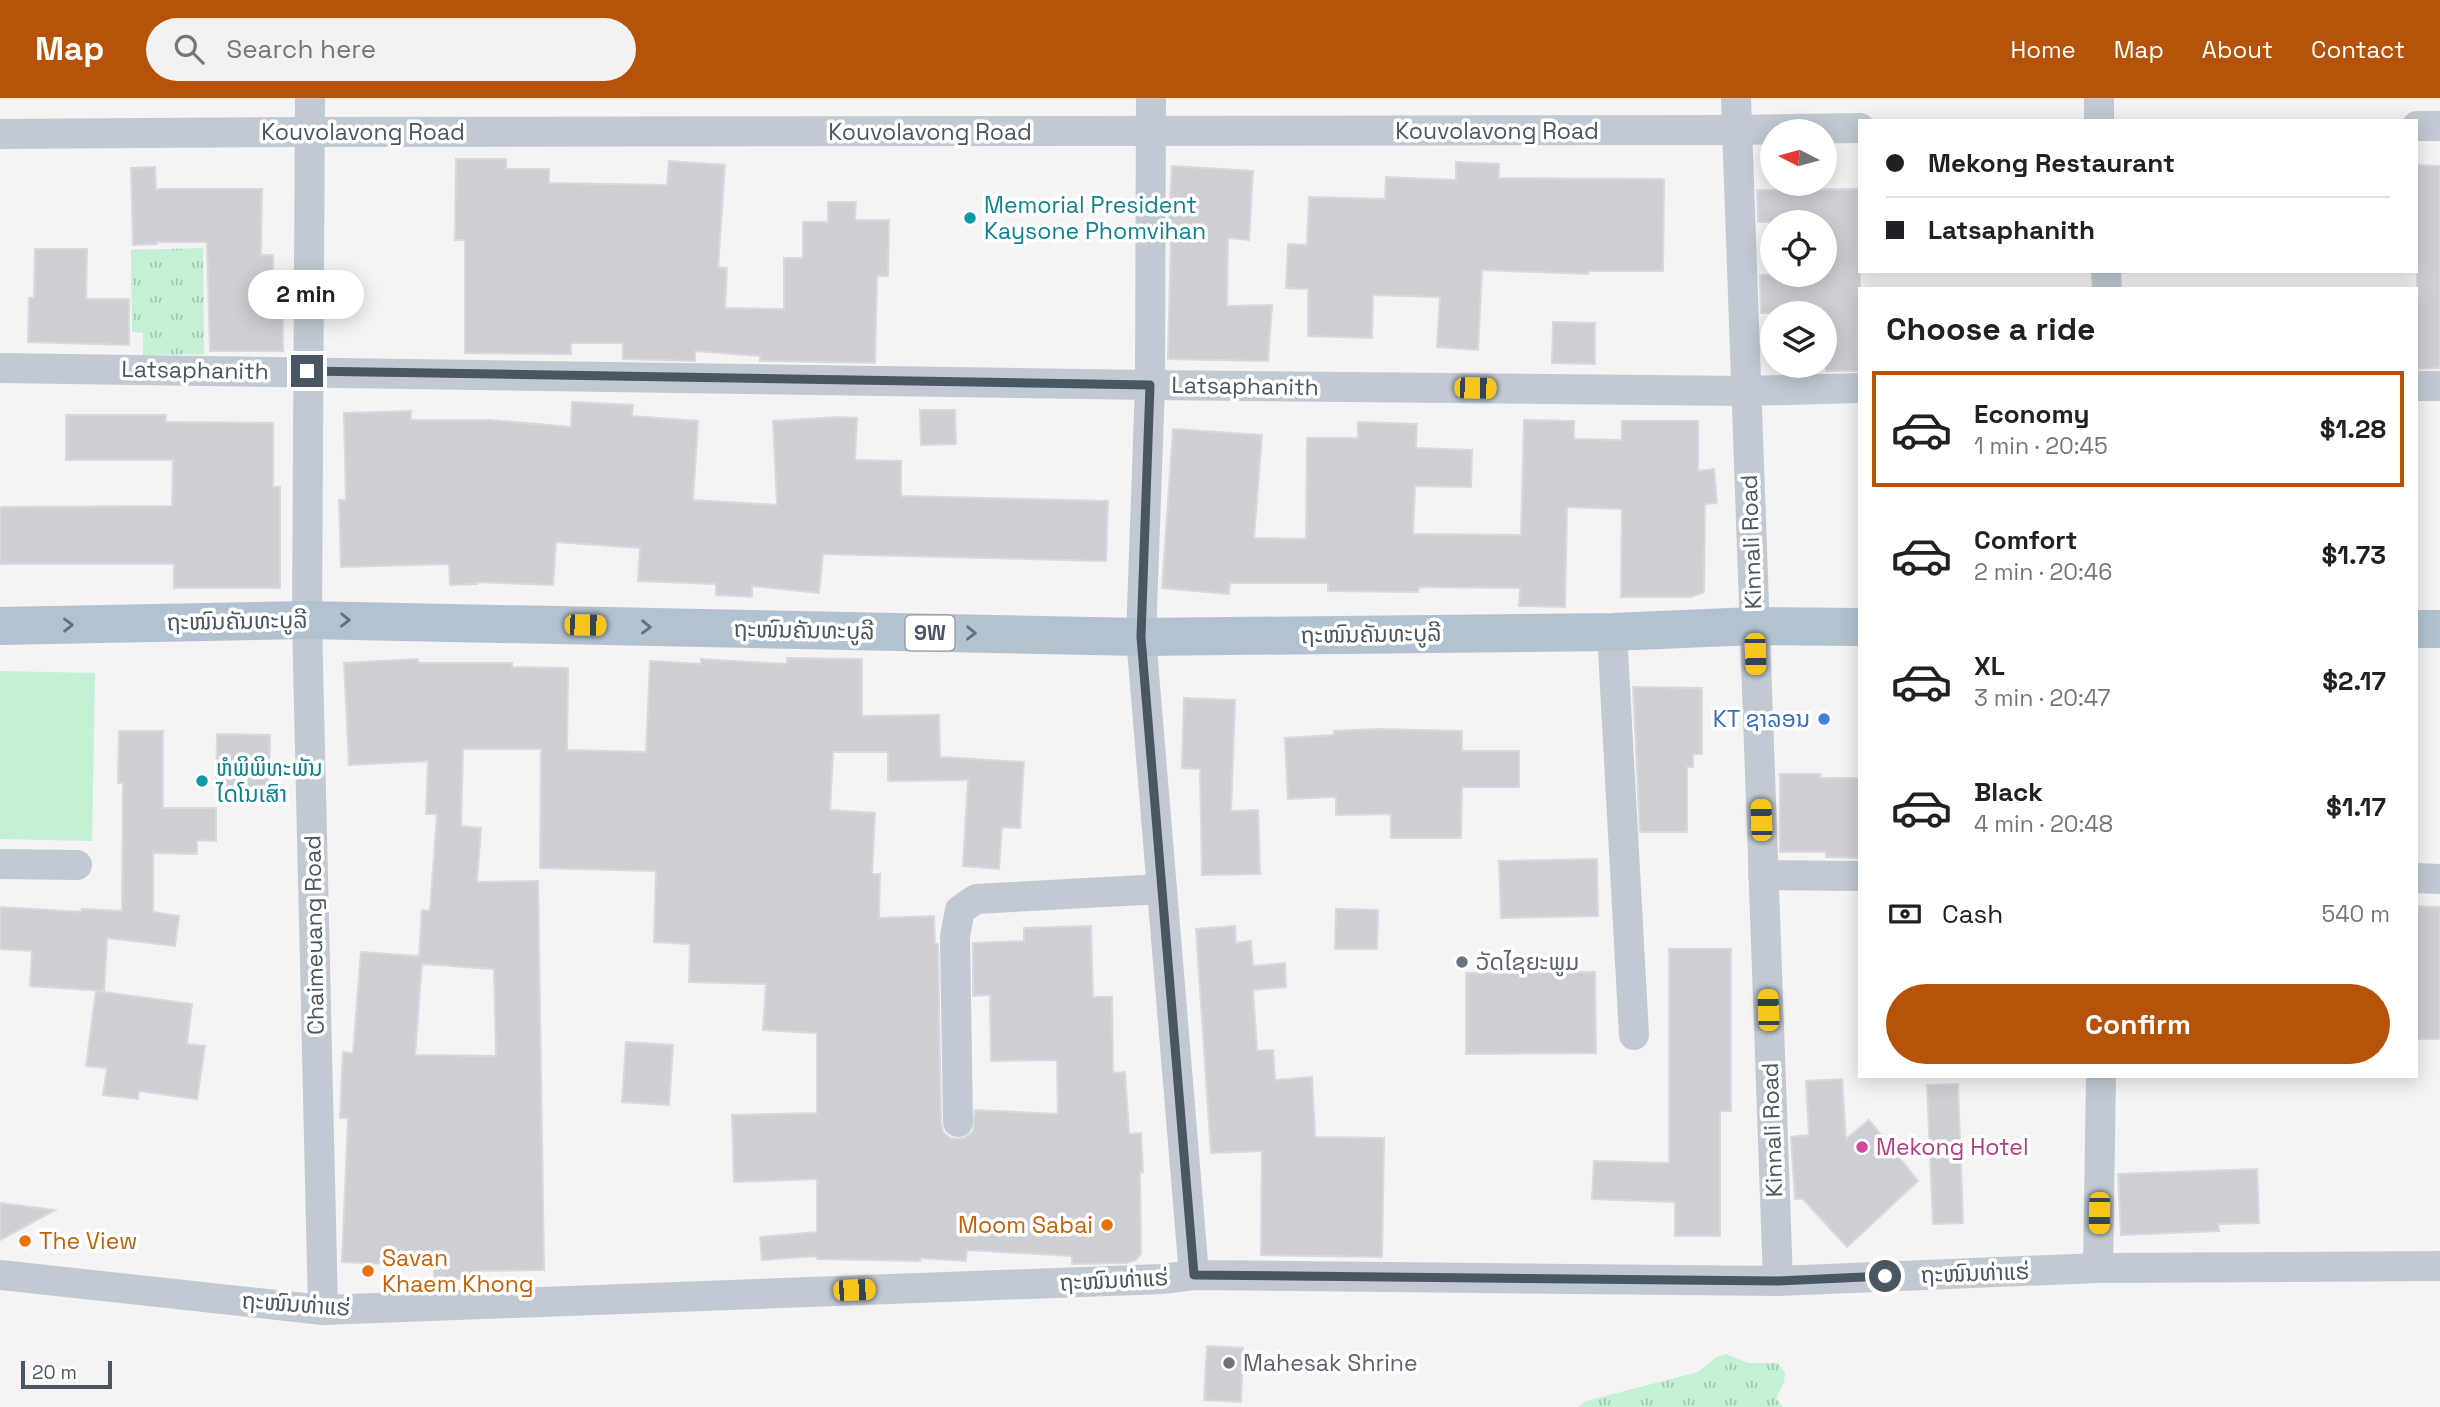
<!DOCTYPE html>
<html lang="en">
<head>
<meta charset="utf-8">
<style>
  :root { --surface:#fff; --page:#f2f2f2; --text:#202124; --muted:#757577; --line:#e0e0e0; --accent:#b45309 }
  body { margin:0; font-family:"Space Grotesk","Noto Sans Lao",sans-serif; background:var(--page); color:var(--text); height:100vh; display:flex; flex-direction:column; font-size:26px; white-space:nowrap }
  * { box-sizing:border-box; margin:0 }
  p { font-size:23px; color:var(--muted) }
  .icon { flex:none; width:38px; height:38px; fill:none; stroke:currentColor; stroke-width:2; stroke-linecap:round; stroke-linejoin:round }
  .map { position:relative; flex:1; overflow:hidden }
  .sheet { position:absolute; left:1858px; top:189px; width:560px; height:791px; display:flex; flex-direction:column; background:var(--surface); border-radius:0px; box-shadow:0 4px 18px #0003 }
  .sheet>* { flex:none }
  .banner { position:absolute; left:1858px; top:21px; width:560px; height:154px; border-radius:0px; box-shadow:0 4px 18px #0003; display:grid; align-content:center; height:154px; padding:0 28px; background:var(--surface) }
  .needle { width:46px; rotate:276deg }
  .buttons { position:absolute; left:1760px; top:21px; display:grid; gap:14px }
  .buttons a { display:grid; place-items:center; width:77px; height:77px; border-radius:50%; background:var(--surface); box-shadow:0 4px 18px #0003; font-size:35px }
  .scale { position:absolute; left:21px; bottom:18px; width:91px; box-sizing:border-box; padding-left:7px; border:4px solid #4a5661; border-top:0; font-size:19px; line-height:24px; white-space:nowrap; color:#4a5661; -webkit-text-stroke:5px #fff; paint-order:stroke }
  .end { position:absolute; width:32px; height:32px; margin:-16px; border:9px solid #4a5661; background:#fff; box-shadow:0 0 0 4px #fff }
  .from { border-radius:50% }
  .bubble { position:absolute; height:49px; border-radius:24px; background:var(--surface); box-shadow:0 4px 18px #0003; font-size:23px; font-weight:700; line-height:49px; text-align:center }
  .car { position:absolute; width:21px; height:42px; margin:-21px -10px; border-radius:9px; box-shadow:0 0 5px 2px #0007; background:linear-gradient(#f5c518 24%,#345 0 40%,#f5c518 0 76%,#345 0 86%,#f5c518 0) }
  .banner b { display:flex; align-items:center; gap:24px; height:66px; font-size:26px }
  .banner b+b { border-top:2px solid var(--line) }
  .banner i { width:18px; height:18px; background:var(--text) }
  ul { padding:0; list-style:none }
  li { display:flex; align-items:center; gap:21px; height:116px; margin:0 14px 10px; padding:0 14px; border:4px solid transparent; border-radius:0px }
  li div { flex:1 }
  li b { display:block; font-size:26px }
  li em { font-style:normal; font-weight:700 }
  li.current { border-color:var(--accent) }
  li>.icon { width:63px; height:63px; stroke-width:1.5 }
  h2 { padding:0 28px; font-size:32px; line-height:84px }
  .pay { display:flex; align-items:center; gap:18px; height:77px; padding:0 28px; font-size:26px }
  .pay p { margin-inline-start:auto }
  .cta { display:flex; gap:14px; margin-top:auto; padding:14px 28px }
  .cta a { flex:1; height:80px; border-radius:42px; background:var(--accent); color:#fff; font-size:28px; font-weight:700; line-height:80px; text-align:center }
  header { display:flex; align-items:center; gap:42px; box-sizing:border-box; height:98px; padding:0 35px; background:var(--accent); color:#fff }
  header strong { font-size:33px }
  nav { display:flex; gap:38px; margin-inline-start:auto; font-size:24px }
  .search { width:490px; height:63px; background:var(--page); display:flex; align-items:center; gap:18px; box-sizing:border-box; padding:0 24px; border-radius:38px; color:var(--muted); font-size:26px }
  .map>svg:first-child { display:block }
  .grass { fill:url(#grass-tufts) }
  .pitch { fill:#c3f1d5 }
  .building { fill:#cdcfd5; stroke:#d7d9de; stroke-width:2; fill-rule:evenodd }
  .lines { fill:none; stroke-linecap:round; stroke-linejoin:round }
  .minor { stroke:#c1cad2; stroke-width:30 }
  .major { stroke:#b3c2d1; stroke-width:38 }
  .oneway { stroke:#64717d }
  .route { stroke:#4a5661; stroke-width:9 }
  .culture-dot { fill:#0f9aa8; stroke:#fff; stroke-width:2.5 }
  .shop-dot { fill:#3f7fe0; stroke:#fff; stroke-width:2.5 }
  .worship-dot { fill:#6b7280; stroke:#fff; stroke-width:2.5 }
  .hotel-dot { fill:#d1479c; stroke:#fff; stroke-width:2.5 }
  .food-dot { fill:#e8710a; stroke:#fff; stroke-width:2.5 }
  .labels { text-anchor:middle; stroke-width:7; stroke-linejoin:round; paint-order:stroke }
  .shield { fill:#fff; stroke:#808990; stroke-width:2 }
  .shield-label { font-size:21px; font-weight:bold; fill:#4a5661 }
  .street-label { font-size:23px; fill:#4a5661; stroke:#fff }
  .culture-label { font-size:23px; fill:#0d838f; stroke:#fff; text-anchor:start }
  .shop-label { font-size:23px; fill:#366cbe; stroke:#fff; text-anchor:end }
  .worship-label { font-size:23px; fill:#5b616d; stroke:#fff; text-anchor:start }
  .hotel-label { font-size:23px; fill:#b23c85; stroke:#fff; text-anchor:start }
  .food-label { font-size:23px; fill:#c56008; stroke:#fff; text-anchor:start }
</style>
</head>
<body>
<header>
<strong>Map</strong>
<div class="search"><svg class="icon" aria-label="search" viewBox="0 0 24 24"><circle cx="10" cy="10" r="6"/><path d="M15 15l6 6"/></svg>Search here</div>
<nav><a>Home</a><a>Map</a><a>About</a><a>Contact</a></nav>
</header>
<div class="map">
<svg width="2440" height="1309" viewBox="0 0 2440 1309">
  <defs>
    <pattern id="grass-tufts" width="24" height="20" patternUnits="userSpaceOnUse" patternTransform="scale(1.75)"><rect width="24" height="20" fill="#c3f1d5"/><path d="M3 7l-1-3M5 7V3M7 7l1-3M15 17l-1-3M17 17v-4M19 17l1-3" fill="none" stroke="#a0c6b0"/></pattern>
  </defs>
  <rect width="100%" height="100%" fill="#f5f3f3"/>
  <g class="grass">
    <polygon points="203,150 204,256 143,257 143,235 132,234 131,152"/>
    <polygon points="1726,1256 1748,1265 1778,1265 1785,1275 1784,1284 1776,1300 1783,1309 1578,1309 1586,1303 1698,1274 1715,1260"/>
  </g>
  <polygon class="pitch" points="0,573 95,575 92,743 0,741"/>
  <g class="building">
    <polygon points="456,61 506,61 506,71 549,71 549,85 667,87 669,63 725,67 718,169 727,170 725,210 784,211 784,160 803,160 803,124 828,124 828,104 856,104 855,122 889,122 888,178 877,178 875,265 760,263 760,258 695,253 695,263 623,261 623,245 571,245 571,256 465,255 465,142 455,142"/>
    <polygon points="1456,64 1499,66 1499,80 1664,81 1663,173 1588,173 1588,176 1482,172 1478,252 1437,249 1440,199 1373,197 1372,240 1308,238 1308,191 1286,190 1288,146 1307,147 1309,99 1385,101 1386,79 1456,82"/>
    <polygon points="2417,67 2440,68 2440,270 2417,271"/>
    <polygon points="1172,68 1253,73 1249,142 1228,140 1227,208 1272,207 1268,263 1168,261 1171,137 1168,137"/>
    <polygon points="155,69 156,91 262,91 261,157 273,157 273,206 283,206 283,253 210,253 207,144 157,144 157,146 133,147 131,70"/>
    <polygon points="1860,91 1860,273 1826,273 1825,215 1761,215 1760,177 1825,177 1825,124 1758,124 1757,92"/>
    <polygon points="35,151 87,151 86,201 129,201 129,247 28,244 29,200 34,200"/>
    <polygon points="1553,224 1595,225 1595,266 1552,265"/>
    <polygon points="572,304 633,307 632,318 698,323 693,402 777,407 773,323 838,319 857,320 855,362 901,363 901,398 1108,403 1106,463 823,456 819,495 752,488 752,499 716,497 716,486 638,483 640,450 556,444 553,487 477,484 477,486 450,487 449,466 341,469 339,402 346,402 344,315 411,313 411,322 489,322 571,329"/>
    <polygon points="920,312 955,312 956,346 921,347"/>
    <polygon points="66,317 166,317 166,324 273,325 273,389 280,389 280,490 174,490 174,466 0,466 0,409 172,408 173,362 66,362"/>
    <polygon points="1524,322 1574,323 1574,341 1622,342 1622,323 1698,323 1698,373 1714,371 1717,405 1705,406 1704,494 1691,499 1621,499 1622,411 1567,409 1565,509 1519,508 1520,490 1419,489 1418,494 1328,493 1328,485 1230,485 1229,496 1162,490 1173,331 1262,337 1254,440 1306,441 1307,340 1358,340 1358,324 1417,326 1416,350 1472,352 1471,389 1415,388 1413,436 1521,437"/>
    <path d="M 787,560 L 862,561 L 862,618 L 939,617 L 940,659 L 1024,664 L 1020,730 L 1002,729 L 999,771 L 963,768 L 968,682 L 888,683 L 888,654 L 833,654 L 830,712 L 875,715 L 872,776 L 880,776 L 879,820 L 934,818 L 935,846 L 938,846 L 941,1024 L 943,1034 L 950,1040 L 958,1041 L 966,1039 L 973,1033 L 975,1012 L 1058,1016 L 1057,962 L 991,963 L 990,897 L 973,898 L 973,845 L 1024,843 L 1024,830 L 1091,828 L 1093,899 L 1112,899 L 1113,975 L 1125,974 L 1129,1036 L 1141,1035 L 1143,1074 L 1140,1074 L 1141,1156 L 1136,1162 L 1127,1165 L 1072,1166 L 1072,1158 L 967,1152 L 966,1163 L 920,1160 L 920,1163 L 817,1161 L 817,1158 L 762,1162 L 760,1139 L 817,1134 L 817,1081 L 734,1084 L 732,1017 L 817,1015 L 817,935 L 763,932 L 766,886 L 689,884 L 690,846 L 654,844 L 656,773 L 540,770 L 541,651 L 463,651 L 461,728 L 481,730 L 477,784 L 538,783 L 544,1172 L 479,1173 L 479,1181 L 434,1181 L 434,1168 L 342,1164 L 348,1020 L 340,1020 L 343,954 L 353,955 L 361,854 L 419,858 L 422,812 L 430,813 L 437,716 L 426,716 L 428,663 L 349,667 L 344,565 L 418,561 L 418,565 L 512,565 L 512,569 L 568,570 L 567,652 L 646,654 L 650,563 L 701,566 L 701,561 L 787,566 ZM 422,866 L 494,871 L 496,958 L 415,957 Z"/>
    <polygon points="1633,589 1702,590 1702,656 1693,656 1693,669 1687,669 1687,734 1640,734"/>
    <polygon points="1184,600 1235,602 1231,713 1258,712 1260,776 1202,777 1200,671 1182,670"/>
    <polygon points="1377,631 1462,633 1462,653 1519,653 1519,689 1462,689 1461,740 1391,740 1391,716 1336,717 1336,699 1288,701 1285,640 1334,637 1334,633"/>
    <polygon points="119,633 163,633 163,710 216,710 216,743 197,742 197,756 153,755 153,814 179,818 175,848 107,840 104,893 30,888 32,853 0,851 0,809 82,814 82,811 122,813 123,685 118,685"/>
    <polygon points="217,636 270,637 269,703 216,701"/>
    <polygon points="1780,676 1820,676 1820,680 1860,680 1860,760 1826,759 1826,754 1780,754"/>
    <polygon points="1597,761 1598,818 1501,820 1499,763"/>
    <polygon points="2417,808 2440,809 2440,941 2417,941"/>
    <polygon points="1336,811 1378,812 1377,851 1335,851"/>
    <polygon points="1235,828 1236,845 1251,843 1253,868 1285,865 1286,889 1253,892 1257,953 1273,952 1275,982 1312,979 1315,1039 1384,1040 1382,1159 1261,1157 1262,1053 1211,1055 1196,831"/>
    <polygon points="1669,851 1731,851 1731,1013 1720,1013 1720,1138 1675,1138 1675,1104 1592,1101 1594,1063 1669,1065"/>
    <polygon points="1595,874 1596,955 1466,956 1466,875"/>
    <polygon points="96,893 192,906 187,946 205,948 197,1001 139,993 138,1001 103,997 107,970 86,968"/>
    <polygon points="626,944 673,947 669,1007 622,1004"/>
    <polygon points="1842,981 1846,1041 1869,1022 1918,1083 1847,1149 1803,1101 1795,1101 1791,1039 1809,1037 1806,983"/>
    <polygon points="1958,986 1963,1125 1933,1126 1927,987"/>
    <polygon points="2257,1071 2259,1125 2218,1126 2219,1133 2121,1137 2118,1076"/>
    <polygon points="0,1105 55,1112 0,1142"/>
    <polygon points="1207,1248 1243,1250 1241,1304 1204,1302"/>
  </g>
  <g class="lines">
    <g class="minor">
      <polyline points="310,0 307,522 323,1212"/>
      <polyline points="1151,0 1150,287 1141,539 1194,1177"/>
      <polyline points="1736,0 1778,1183"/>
      <polyline points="2099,0 2099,23"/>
      <polyline points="2417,28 2440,28"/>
      <polyline points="0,36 309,34 1737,32 1860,30"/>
      <polyline points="2106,173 2107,191"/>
      <polyline points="0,270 1150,287 1746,293 1860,290"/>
      <polyline points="2417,288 2440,288"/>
      <polyline points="1612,534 1634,937"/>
      <polyline points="0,766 77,767"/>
      <polyline points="1763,777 1860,778"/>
      <polyline points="2417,780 2440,781"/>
      <polyline points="958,1024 955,838 960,812 976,801 1162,791"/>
      <polyline points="2098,1170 2101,978"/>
      <polyline points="0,1177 323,1212 1162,1181 1194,1177 1778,1183 2098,1170 2440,1168"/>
    </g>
    <g class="major">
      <polyline points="0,528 307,522 1141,539 1612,534 1754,528 1860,529"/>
      <polyline points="2417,531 2440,531"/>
    </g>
  </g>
  <defs><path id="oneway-chevron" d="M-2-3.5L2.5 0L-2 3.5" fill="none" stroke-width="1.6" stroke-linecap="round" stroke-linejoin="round" transform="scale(1.75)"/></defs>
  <g class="oneway">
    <use href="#oneway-chevron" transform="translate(345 522) rotate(1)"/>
    <use href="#oneway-chevron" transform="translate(68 527) rotate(-1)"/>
    <use href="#oneway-chevron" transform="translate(646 529) rotate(1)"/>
    <use href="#oneway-chevron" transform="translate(971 535) rotate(1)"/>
  </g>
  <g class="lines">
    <polyline class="route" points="307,273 1150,287 1141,539 1194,1177 1778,1183 1885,1178"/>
  </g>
  <g class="culture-dot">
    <circle cx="970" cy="120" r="7"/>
    <circle cx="202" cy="683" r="7"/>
  </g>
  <circle class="shop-dot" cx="1824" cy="621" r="7"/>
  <g class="worship-dot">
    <circle cx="1462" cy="864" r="7"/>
    <circle cx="1229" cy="1265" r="7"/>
  </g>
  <circle class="hotel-dot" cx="1862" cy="1049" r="7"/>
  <g class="food-dot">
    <circle cx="1107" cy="1127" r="7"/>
    <circle cx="25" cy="1143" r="7"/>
    <circle cx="368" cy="1173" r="7"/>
  </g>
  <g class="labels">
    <rect class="shield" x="905.5" y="517.5" width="49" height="35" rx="5"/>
    <g class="shield-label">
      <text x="930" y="542">9W</text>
    </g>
    <g class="street-label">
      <text x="1497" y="41">Kouvolavong Road</text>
      <text x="363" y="42">Kouvolavong Road</text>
      <text x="930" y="42">Kouvolavong Road</text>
      <text transform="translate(195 272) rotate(1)" y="8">Latsaphanith</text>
      <text transform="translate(1245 288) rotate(1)" y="8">Latsaphanith</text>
      <text transform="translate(1751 444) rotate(-92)" y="8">Kinnali Road</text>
      <text transform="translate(237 523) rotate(-1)" y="8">ຖະໜົນຄັນທະບູລີ</text>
      <text transform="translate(804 532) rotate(1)" y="8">ຖະໜົນຄັນທະບູລີ</text>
      <text transform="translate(1371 536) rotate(-1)" y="8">ຖະໜົນຄັນທະບູລີ</text>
      <text transform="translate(314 837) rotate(-91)" y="8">Chaimeuang Road</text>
      <text transform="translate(1772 1032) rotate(-92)" y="8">Kinnali Road</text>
      <text transform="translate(1975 1175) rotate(-2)" y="8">ຖະໜົນທ່າແຮ່</text>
      <text transform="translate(1114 1182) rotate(-3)" y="8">ຖະໜົນທ່າແຮ່</text>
      <text transform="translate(296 1206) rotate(4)" y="8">ຖະໜົນທ່າແຮ່</text>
    </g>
    <g class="culture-label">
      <text x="984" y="115">Memorial President<tspan x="984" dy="26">Kaysone Phomvihan</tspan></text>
      <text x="216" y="678">ຫໍພິພິທະພັນ<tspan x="216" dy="26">ໄດໂນເສົາ</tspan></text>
    </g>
    <g class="shop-label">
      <text x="1810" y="629">KT ຊາລອນ</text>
    </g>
    <g class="worship-label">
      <text x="1476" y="872">ວັດໄຊຍະພູມ</text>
      <text x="1243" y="1273">Mahesak Shrine</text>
    </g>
    <g class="hotel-label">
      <text x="1876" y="1057">Mekong Hotel</text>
    </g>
    <g class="food-label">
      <text x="1093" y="1135" text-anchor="end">Moom Sabai</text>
      <text x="39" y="1151">The View</text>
      <text x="382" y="1168">Savan<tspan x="382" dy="26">Khaem Khong</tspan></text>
    </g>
  </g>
</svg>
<div class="buttons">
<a><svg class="needle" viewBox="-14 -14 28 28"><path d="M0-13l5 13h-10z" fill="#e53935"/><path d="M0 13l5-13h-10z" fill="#757577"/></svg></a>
<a><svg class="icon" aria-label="locate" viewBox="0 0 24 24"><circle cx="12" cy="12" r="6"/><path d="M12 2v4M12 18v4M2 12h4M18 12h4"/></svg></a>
<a><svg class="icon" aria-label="layers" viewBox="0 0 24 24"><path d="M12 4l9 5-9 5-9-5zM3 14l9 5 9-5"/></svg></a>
</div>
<div class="scale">20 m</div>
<i class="end from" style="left:1885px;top:1178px"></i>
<i class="end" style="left:307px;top:273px"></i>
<div class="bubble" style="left:248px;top:172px;width:116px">2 min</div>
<i class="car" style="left:1475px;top:290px;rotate:91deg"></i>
<i class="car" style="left:585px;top:527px;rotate:91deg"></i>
<i class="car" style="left:1755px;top:556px;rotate:178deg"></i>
<i class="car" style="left:1761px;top:722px;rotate:358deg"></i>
<i class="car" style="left:1768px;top:912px;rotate:358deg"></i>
<i class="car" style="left:2099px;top:1115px;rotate:181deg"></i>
<i class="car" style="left:854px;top:1192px;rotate:88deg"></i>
<div class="banner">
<b><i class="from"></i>Mekong Restaurant</b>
<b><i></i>Latsaphanith</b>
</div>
<section class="sheet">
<h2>Choose a ride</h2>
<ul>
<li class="current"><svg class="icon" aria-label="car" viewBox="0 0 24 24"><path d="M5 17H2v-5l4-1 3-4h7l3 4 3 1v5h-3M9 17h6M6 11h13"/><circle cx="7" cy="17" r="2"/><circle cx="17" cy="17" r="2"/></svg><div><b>Economy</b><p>1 min · 20:45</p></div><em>$1.28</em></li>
<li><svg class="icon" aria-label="car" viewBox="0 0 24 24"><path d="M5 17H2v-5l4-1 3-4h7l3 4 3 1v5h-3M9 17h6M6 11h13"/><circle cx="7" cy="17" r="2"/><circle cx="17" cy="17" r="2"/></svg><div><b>Comfort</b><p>2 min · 20:46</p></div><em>$1.73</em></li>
<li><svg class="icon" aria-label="car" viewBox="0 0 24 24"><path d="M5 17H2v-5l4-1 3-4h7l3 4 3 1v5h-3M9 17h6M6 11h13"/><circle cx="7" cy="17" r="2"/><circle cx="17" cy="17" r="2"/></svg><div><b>XL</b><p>3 min · 20:47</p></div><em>$2.17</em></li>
<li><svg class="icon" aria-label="car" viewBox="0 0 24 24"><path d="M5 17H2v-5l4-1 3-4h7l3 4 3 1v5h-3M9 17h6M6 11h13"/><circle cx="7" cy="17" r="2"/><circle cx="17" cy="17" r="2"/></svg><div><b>Black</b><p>4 min · 20:48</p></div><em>$1.17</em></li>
</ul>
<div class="pay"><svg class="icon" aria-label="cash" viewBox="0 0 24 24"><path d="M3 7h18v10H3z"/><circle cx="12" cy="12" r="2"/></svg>Cash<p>540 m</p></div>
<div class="cta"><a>Confirm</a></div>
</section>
</div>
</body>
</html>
